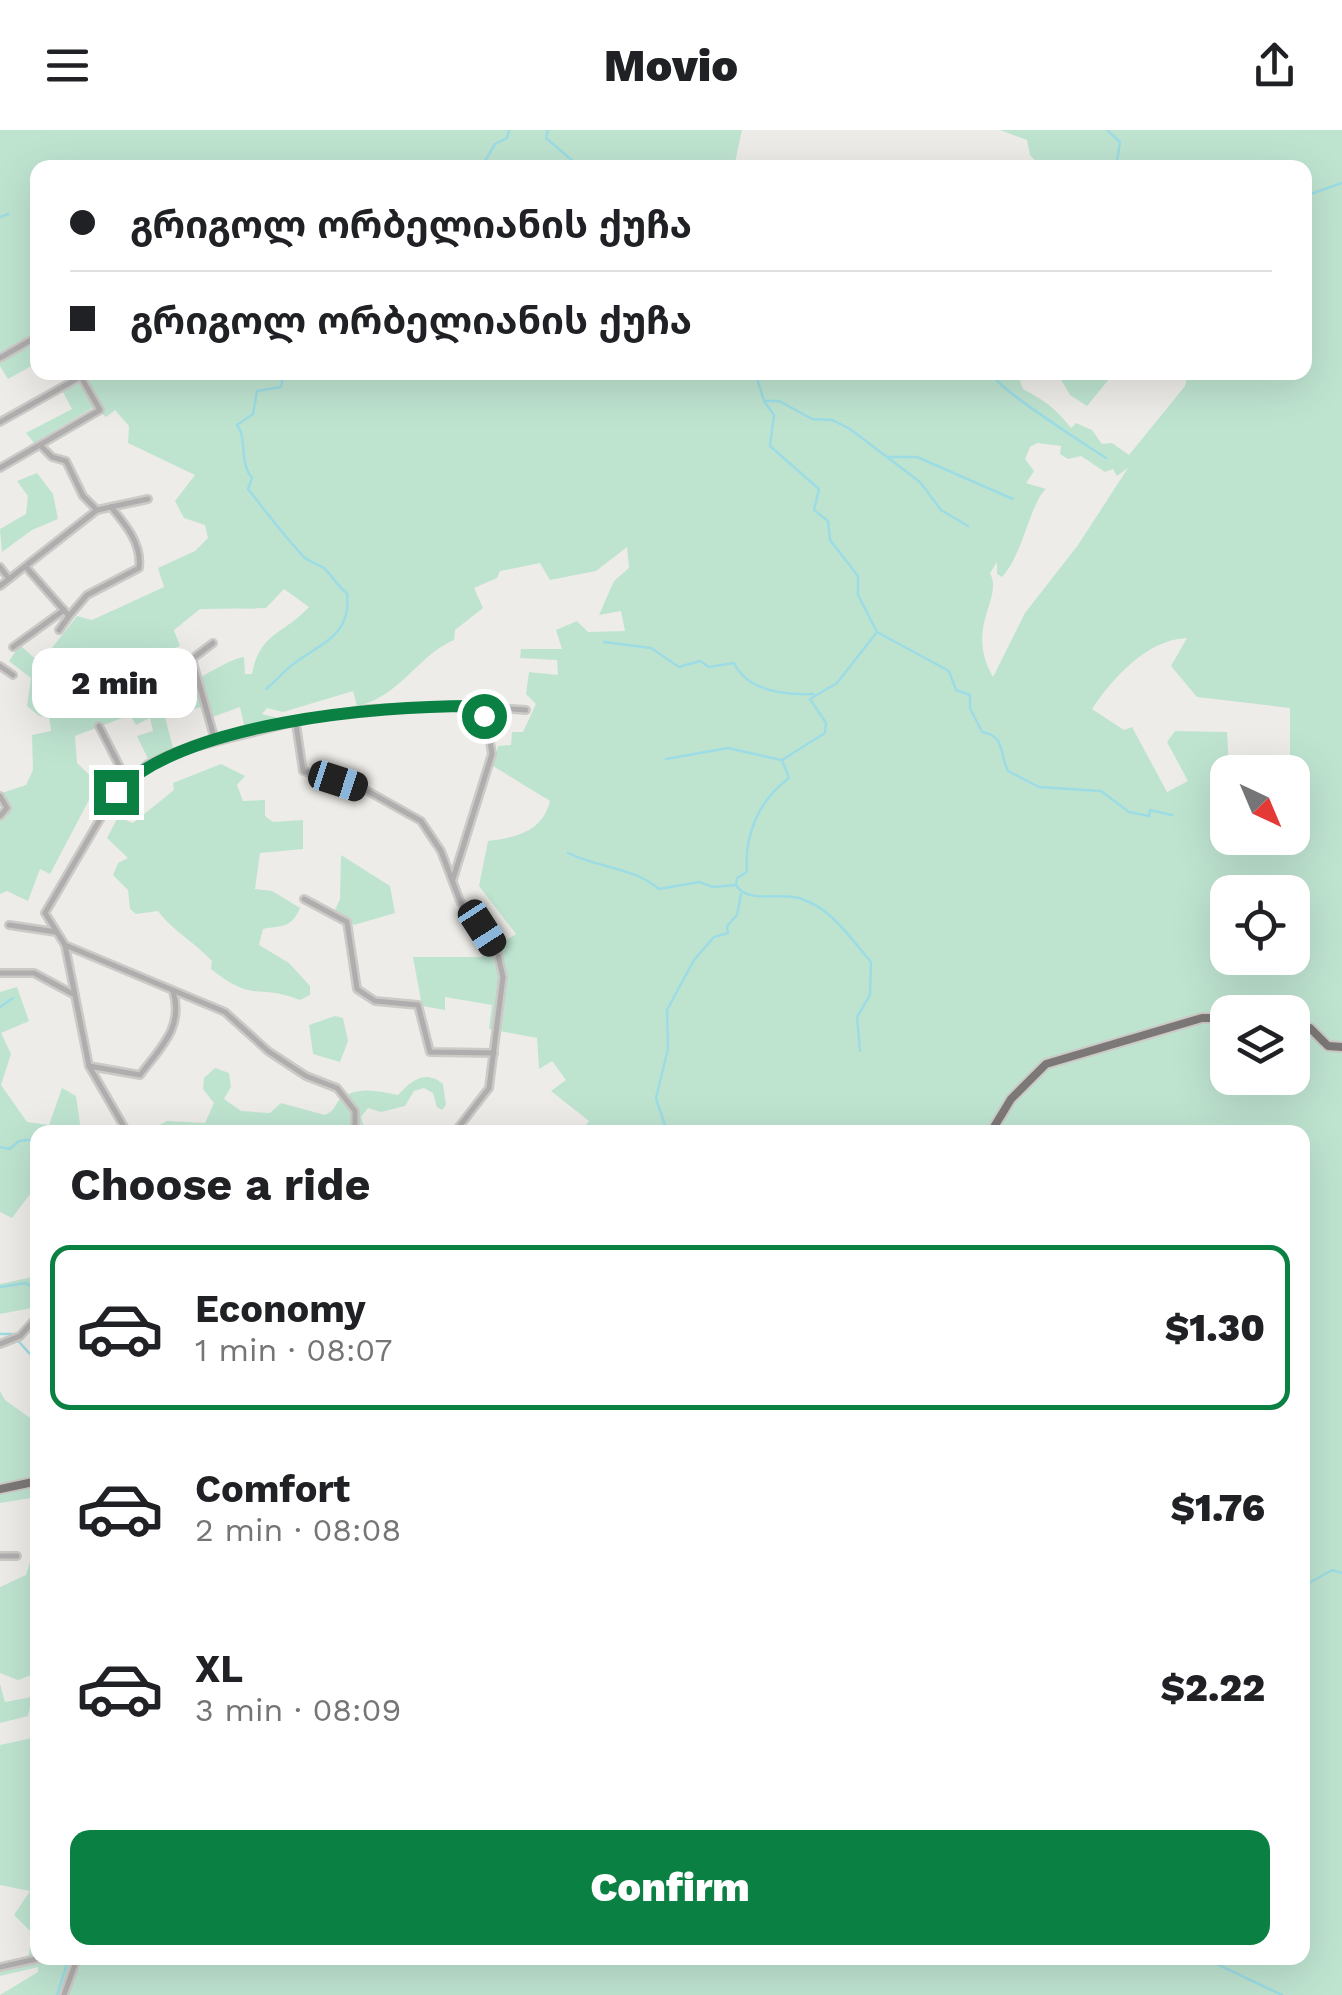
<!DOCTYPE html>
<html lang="en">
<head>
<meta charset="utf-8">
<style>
  :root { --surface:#fff; --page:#f2f2f2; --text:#202124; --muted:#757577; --line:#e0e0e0; --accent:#0b8043 }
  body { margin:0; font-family:"Work Sans","Noto Sans Georgian",sans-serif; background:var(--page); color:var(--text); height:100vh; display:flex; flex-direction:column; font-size:38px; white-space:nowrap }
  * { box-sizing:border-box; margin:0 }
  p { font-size:32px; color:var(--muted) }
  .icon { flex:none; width:55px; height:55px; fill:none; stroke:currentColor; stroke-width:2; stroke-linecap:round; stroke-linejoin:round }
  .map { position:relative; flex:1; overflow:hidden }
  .side { position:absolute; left:30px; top:995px; width:1280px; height:840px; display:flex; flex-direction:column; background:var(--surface); border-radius:20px; box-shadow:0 10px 40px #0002 }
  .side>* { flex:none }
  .hud { position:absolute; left:30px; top:30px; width:1282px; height:220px; border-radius:20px; box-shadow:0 10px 40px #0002; display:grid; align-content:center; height:220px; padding:0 40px; background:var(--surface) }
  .needle { width:65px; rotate:136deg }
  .buttons { position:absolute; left:1210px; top:625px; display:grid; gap:20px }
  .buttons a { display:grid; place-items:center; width:100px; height:100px; border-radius:20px; background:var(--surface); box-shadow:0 10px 40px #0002; font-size:50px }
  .end { position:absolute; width:45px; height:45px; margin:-22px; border:12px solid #0b8043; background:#fff; box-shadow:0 0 0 5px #fff }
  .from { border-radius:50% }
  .bubble { position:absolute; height:70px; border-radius:20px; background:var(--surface); box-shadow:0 10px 40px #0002; font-size:32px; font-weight:800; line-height:70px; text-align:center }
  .car { position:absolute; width:30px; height:60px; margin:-30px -15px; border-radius:12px; box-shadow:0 0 8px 2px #0007; background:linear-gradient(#222 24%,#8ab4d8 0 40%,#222 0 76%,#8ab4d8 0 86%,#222 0) }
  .hud b { display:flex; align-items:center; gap:35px; height:95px; font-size:38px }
  .hud b+b { border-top:2px solid var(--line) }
  .hud i { width:25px; height:25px; background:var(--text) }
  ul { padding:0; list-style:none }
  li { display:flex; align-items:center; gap:30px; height:165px; margin:0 20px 15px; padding:0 20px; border:5px solid transparent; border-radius:20px }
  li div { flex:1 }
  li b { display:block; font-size:38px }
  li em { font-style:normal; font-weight:800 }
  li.selected { border-color:var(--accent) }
  li>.icon { width:90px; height:90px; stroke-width:1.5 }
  h2 { padding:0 40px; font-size:45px; line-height:120px }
  .primary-button { display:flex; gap:20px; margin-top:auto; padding:20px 40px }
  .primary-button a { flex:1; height:115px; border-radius:20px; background:var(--accent); color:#fff; font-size:40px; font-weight:800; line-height:115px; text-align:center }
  header { display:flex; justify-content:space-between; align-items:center; height:130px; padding:0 40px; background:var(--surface); font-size:45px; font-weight:800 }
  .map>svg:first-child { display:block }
  .green { fill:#bee4d0; fill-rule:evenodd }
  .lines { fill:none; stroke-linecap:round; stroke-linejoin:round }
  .stream { stroke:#9ddce4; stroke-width:2.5 }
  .minor-casing { stroke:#cccac6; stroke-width:10 }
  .major-casing { stroke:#cccac6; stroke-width:12 }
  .minor { stroke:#afadad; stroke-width:5 }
  .major { stroke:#7c7878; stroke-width:8 }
  .route { stroke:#0b8043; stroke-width:12 }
</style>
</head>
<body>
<header><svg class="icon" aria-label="menu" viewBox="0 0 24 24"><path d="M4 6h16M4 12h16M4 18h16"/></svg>Movio<svg class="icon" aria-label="share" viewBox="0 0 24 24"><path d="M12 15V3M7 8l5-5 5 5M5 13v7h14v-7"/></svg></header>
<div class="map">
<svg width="1342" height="1865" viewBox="0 0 1342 1865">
  <rect width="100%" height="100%" fill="#eeece8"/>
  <g class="green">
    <polygon points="0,0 742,0 734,37 38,38 37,233 8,249 0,236"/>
    <path d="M 1000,0 L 1342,0 L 1342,1865 L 0,1865 L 38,1842 L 38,1837 L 0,1846 L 0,1839 L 28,1829 L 32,1803 L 14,1785 L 30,1761 L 0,1755 L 0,1615 L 37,1607 L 38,1828 L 1302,1828 L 1302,1002 L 580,1002 L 589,991 L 551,961 L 566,950 L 552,931 L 539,939 L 537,908 L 489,899 L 492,875 L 445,867 L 445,880 L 422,876 L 413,827 L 481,827 L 516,804 L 479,756 L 488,711 C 517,707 542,702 550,671 L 493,636 L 498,616 L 511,615 L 512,602 L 523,602 L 536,574 L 526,564 L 529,542 L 558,545 L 557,530 L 520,528 L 521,519 L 562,519 L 556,500 L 577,491 L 588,502 L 625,501 L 621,481 L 599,485 L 614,451 L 629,438 L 627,417 L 596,441 L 550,450 L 540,433 L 500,441 L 497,448 L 474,458 L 483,478 L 455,500 L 454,510 C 419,524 400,567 357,576 L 353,561 L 283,582 L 267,578 L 262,584 L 278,588 L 245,599 L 240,577 L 207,589 L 201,577 L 165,587 L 173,618 L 149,631 L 137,606 L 153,601 L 150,588 L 136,595 L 130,585 L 75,606 L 77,633 L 98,653 L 50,744 L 40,739 L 28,771 L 7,761 L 0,764 L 0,689 L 11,676 L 2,663 L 26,655 L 33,640 L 32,605 L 51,601 L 49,587 L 39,586 L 27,576 L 31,548 L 9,531 L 20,515 L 40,533 L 77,486 L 92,490 L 164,457 L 158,438 L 195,421 L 208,408 L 205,395 L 184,388 L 175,371 L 195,345 L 128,313 L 129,296 L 115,280 L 106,287 L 94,277 L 34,313 L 26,303 L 72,279 L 59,255 L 80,243 L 1017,243 L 1023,259 C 1046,271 1057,280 1071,298 L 1076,293 L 1092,300 L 1102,314 L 1112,313 L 1129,325 L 1185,256 L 1188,243 L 1305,242 L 1305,38 L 1041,37 L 1030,25 L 1027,10 ZM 1037,313 L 1061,316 L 1060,324 L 1068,329 L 1081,326 L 1105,342 L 1113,339 L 1117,346 L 1128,338 L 1078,415 L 1025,483 L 993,547 C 964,496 1004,470 990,443 L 997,432 L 997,444 L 1002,447 C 1023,425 1030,373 1046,359 L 1026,353 L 1034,341 L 1025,329 L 1030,317 ZM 284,459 L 309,477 C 283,505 260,502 252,544 L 245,544 L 244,527 C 227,529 202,550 178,556 L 157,539 L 100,561 L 93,554 L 180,516 L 174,500 L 200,479 L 266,478 ZM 1187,508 L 1171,536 L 1197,567 L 1290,578 L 1290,641 L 1229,639 L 1227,602 L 1175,601 L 1167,612 L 1188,651 L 1167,662 L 1132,597 L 1124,600 L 1092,579 C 1113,548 1146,510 1187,508 ZM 1228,642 L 1292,642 L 1292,708 L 1228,708 ZM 1228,762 L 1292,762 L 1292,828 L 1228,828 ZM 1228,882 L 1292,882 L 1292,948 L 1228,948 Z"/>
    <polygon points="1057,243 1074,243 1076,250 1114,243 1087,276 1070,265"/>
    <polygon points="37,343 53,364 58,389 32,400 2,422 0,399 26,384 28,366 17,351"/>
    <path d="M 221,634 L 245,646 L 237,655 L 243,671 L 265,670 L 265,686 L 273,692 L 303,690 L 303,719 L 260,723 L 255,759 L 272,761 L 300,778 C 291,799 282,795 263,799 L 259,815 L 289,833 L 310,856 L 310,865 L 300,870 C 256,853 255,874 211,839 L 212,831 C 194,812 172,800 158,781 L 136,784 L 130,779 L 128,760 L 113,745 L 118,733 L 128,728 L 107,708 L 118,687 L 133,693 L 174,660 L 173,653 Z"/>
    <polygon points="341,725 390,756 395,783 354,795 335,780 340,769"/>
    <polygon points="17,857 29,891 1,903 11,924 1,955 27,992 49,995 62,958 76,966 81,1001 85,1002 38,1002 37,1055 12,1088 0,1082 0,862"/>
    <polygon points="335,886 343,888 348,911 340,932 313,924 309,895"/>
    <path d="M 215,938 L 229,943 L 231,957 L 224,969 L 241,981 L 270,983 L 281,973 L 325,985 C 337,980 334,973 342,968 C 357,956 380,961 398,965 C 411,951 425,939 443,954 L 446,975 L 442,980 L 437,977 L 433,963 L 424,958 L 414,961 L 405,976 L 381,982 L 368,978 L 361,987 L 365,1002 L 342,998 L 336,1002 L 133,1001 L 136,995 L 159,995 L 167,991 L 205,993 L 214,973 L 203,959 L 204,948 Z"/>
    <polygon points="37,1146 37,1177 0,1184 0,1154"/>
    <polygon points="0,1261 5,1270 37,1293 37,1367 0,1373"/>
    <polygon points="33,1422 38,1422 37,1543 18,1550 0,1543 0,1457 26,1445"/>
    <polygon points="0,1554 5,1572 32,1567 28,1586 0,1593"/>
  </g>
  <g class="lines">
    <g class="stream">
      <polyline points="548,0 546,8 581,38"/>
      <polyline points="1107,0 1120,12 1116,38"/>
      <polyline points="481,38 495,14 507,8 509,0"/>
      <polyline points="1305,66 1342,53"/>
      <polyline points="0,87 8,84"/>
      <polyline points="734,242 742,242"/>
      <path d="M 755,242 L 764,271 L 774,285 L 770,316 L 819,359 L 814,380 L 828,391 L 830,410 L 858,446 L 858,465 L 877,502 L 837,553 L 810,569 L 826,593 L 825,603 L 782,630 L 789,648 C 759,670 744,705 747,742 L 737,748 L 736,755 C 748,775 782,761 802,769 C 832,779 851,809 871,832 L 870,865 L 857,887 L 860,921"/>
      <path d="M 990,242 C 997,259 1085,314 1106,328"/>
      <polyline points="764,271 779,271 812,289 832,290 850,299 920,352 941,380 968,396"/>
      <polyline points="889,327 917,327 1013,369"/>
      <path d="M 877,502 L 949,541 L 956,560 L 970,565 L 970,578 L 982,602 C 1006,606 999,624 1008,641 L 1039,657 L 1101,661 L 1129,682 L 1149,686 L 1150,680 L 1172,685"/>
      <path d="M 604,512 L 651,518 L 679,537 L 700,531 L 709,537 L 734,533 C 748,562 786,565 813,564"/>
      <path d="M 266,559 C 277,551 284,540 296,532 C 324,512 352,504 347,463 C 337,456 334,448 325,439 C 320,434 310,433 304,427 C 284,406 267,383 248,359 L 252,348 C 238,330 248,310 237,295 L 253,284 L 257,261 L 281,257 L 284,242"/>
      <polyline points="666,629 728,618 781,630"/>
      <path d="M 568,723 C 598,738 633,737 659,759 L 699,752 L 713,757 L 736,755"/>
      <polyline points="0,877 13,868"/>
      <polyline points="270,1002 303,998 320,1002"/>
      <polyline points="667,1002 656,968 668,919 667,880 694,830 714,807 728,803 727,796 737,785 741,764"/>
      <polyline points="0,1017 10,1019 19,1011 38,1009"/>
      <polyline points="0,1157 26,1153 38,1162"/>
      <polyline points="0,1204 12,1204 38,1233"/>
      <polyline points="1302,1457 1332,1440 1342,1443"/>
      <polyline points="1204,1828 1282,1865"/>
      <polyline points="57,1865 69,1828"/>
    </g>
    <defs>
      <g id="minor">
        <polyline points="0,228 38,206"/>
        <polyline points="0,292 89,242"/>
        <polyline points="41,316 52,327 66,331 83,366 97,380"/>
        <polyline points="0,338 100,280 78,242"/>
        <polyline points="0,437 9,449"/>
        <polyline points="26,437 69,486 59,500"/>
        <polyline points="0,456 97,380 148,369"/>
        <path d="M 69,486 L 87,465 L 139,438 C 142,414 126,395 111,377"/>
        <polyline points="213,513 192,529 215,610"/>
        <polyline points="13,517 64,480"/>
        <polyline points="0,536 13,545"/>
        <polyline points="296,594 303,641 364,659 421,691 441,721 460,771 497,821 503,847 489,958 455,1002"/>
        <polyline points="99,596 127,651"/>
        <polyline points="0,666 7,678 0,686"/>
        <polyline points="453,749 492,624 487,593 474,577"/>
        <polyline points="304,769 347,792 357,859 375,871 418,875 430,922 494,923"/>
        <polyline points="9,795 56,802"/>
        <polyline points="65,815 225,882 268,921 306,946 337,958 355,981 355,1002"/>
        <polyline points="0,843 34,843 73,864"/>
        <path d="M 89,936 L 140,945 C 161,917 184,897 173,861"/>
        <polyline points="127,1002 89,936 65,815 45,783 116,662 148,634 175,622 306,589 368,579 465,576 526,580"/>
        <polyline points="0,1214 20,1206 38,1186"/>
        <polyline points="0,1426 17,1426"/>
        <polyline points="0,1837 41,1828"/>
        <polyline points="64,1865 77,1829 74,1828"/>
      </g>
      <g id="major">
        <polyline points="1292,900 1310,898 1328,916 1342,917"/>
        <polyline points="991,1002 1011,969 1046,934 1202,888 1228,888"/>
        <polyline points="0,1359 38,1351"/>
      </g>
    </defs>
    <use href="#minor" class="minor-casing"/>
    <use href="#major" class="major-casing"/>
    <use href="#minor" class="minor"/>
    <use href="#major" class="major"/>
  </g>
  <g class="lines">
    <path class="route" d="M 116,662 C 185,592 376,576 472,576 L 484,586"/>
  </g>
</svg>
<div class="buttons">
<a><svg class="needle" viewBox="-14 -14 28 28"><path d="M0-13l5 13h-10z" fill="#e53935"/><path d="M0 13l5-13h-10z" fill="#757577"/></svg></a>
<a><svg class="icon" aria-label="locate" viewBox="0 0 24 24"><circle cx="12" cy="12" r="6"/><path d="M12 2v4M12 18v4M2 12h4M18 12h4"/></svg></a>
<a><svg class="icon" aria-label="layers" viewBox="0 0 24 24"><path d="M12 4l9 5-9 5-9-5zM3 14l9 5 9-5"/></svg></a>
</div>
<i class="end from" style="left:484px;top:586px"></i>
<i class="end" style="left:116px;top:662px"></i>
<div class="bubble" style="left:32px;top:518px;width:165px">2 min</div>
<i class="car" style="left:338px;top:651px;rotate:108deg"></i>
<i class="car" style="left:482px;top:798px;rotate:147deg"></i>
<div class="hud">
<b><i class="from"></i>გრიგოლ ორბელიანის ქუჩა</b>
<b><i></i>გრიგოლ ორბელიანის ქუჩა</b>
</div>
<section class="side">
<h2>Choose a ride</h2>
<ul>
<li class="selected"><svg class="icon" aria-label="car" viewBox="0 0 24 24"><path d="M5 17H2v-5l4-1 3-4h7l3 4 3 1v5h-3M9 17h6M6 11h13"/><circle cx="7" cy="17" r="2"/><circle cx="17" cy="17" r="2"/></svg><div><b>Economy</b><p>1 min · 08:07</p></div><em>$1.30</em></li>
<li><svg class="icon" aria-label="car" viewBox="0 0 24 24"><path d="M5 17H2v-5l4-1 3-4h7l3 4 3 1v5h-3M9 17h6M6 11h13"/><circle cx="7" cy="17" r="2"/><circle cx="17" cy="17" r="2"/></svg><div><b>Comfort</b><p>2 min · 08:08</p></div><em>$1.76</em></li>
<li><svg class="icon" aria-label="car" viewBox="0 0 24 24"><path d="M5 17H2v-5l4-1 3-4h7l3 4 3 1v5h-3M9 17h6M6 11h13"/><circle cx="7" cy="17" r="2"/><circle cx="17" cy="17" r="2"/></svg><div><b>XL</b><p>3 min · 08:09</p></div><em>$2.22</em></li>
</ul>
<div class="primary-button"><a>Confirm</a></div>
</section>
</div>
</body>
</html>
